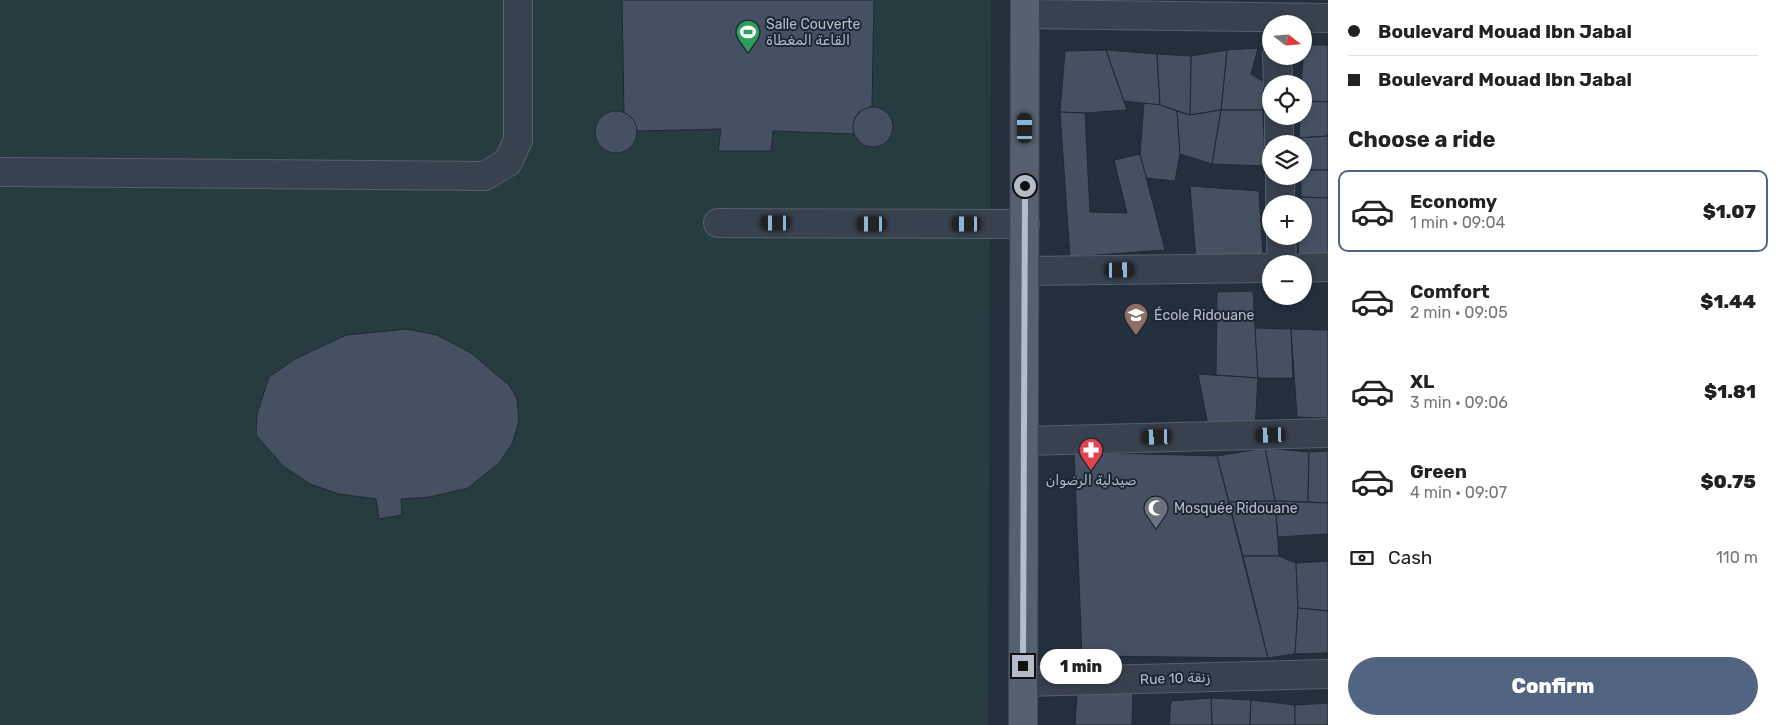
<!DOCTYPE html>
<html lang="en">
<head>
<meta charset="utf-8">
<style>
  :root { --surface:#fff; --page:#f6f6f6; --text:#222; --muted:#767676; --line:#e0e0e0; --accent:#516482 }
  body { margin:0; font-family:Rubik,Vazirmatn,sans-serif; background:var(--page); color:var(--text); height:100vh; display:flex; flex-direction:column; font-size:19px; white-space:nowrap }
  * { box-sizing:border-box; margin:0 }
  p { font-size:16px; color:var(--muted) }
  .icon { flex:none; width:28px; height:28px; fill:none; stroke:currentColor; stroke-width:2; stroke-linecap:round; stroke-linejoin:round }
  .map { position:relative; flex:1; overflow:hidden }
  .details { display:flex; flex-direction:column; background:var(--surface); width:450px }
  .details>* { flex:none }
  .banner { display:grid; align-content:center; height:110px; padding:0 20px; background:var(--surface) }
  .needle { width:32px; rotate:107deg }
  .tools { position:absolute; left:1262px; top:15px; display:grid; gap:10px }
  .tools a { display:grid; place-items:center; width:50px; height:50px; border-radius:50%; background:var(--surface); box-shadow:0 2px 8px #0003; font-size:25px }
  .end { position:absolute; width:22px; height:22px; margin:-11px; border:6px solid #b4bcc9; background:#111; box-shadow:0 0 0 2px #111 }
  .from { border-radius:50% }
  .bubble { position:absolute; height:35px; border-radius:18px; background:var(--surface); box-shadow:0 2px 8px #0003; font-size:16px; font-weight:800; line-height:35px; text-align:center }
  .car { position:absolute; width:15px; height:30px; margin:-15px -8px; border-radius:6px; box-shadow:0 0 4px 1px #0007; background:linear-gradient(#222 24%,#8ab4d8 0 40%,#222 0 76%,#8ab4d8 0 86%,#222 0) }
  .banner b { display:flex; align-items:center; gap:18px; height:48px; font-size:19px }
  .banner b+b { border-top:1px solid var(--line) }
  .banner i { width:12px; height:12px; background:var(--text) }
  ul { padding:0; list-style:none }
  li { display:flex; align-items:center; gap:15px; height:82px; margin:0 10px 8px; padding:0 10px; border:2px solid transparent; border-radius:10px }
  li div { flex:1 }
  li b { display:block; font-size:19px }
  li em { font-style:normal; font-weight:800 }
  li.current { border-color:var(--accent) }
  li>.icon { width:45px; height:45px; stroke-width:1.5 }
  h2 { padding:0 20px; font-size:22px; line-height:60px }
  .pay { display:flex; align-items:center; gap:12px; height:55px; padding:0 20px; font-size:19px }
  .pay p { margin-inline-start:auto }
  .button { display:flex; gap:10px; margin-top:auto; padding:10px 20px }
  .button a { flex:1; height:58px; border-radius:30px; background:var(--accent); color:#fff; font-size:20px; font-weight:800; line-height:58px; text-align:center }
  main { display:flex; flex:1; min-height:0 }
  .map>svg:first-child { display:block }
  .green { fill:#263c3f }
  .building { fill:#455162; stroke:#1f2835 }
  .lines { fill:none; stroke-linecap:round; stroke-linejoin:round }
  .minor-casing { stroke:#565f6c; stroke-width:30 }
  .major-casing { stroke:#414a57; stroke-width:30 }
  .minor { stroke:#38414e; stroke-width:28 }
  .major { stroke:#56606e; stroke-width:28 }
  .route { stroke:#b4bcc9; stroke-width:6 }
  .labels { text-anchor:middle; stroke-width:4; stroke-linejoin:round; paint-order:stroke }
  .poi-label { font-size:14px; fill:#b4bcc9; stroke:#1d2633; text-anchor:start }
  .street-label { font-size:14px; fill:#b4bcc9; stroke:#1d2633 }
</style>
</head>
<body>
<main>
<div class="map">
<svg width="1328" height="725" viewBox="0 0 1328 725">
  <rect width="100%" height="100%" fill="#242f3e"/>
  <polygon class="green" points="0,0 991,0 988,725 0,725"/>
  <g class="building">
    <polygon points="622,0 874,0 872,106 859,112 855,118 854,134 773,131 771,151 718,151 721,129 637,131 633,120 624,113"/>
    <polygon points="1304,45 1328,45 1328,102 1304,101 1304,84 1301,84"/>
    <polygon points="1258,48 1251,74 1264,82 1263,110 1221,110 1227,50"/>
    <polygon points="1106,50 1127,110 1085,113 1060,112 1065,51"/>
    <polygon points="1106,50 1157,54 1160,105 1124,101"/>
    <polygon points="1227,50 1221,110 1190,115 1191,56"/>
    <polygon points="1157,54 1191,56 1190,115 1160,105"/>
    <polygon points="1304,101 1328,102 1328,136 1299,138 1300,116 1304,116"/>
    <polygon points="1144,103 1160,105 1177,111 1180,154 1175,181 1146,178 1140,154"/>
    <circle cx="873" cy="127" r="20"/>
    <polygon points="1221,110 1212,164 1180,154 1177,111 1190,115"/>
    <polygon points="1221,110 1263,110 1265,166 1212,164"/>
    <circle cx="616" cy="132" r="21"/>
    <polygon points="1060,112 1085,113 1090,212 1127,213 1114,160 1140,154 1165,250 1070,257"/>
    <polygon points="1328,136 1328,170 1304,170 1304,144 1299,144 1299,138"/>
    <polygon points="1304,170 1328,170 1328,198 1301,197 1301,176 1304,176"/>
    <polygon points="1190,186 1259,191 1263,255 1196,260"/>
    <polygon points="1301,197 1328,198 1328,255 1298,260 1299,236 1304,236 1304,204 1301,204"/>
    <polygon points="1253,291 1258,378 1216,375 1217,292"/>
    <polygon points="1255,328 1291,329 1293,378 1258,378"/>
    <polygon points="407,329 437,335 471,353 491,370 510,386 517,399 519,422 512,444 500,462 468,488 430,497 401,499 402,515 379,519 376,499 339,494 310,484 283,466 256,435 257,414 269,377 295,359 346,335"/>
    <polygon points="1291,329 1328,330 1328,418 1297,417"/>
    <polygon points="1198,374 1258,378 1255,429 1208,425"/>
    <polygon points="1265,448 1309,452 1308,502 1275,501"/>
    <polygon points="1265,448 1275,501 1229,502 1217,456"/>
    <polygon points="1328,451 1328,503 1308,502 1309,452"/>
    <polygon points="1074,452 1217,456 1268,658 1082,656"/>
    <polygon points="1275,501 1328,503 1328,534 1278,537"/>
    <polygon points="1275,501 1279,556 1243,556 1229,502"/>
    <polygon points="1243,556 1279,556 1296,563 1298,608 1295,654 1268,658"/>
    <polygon points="1328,561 1328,611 1298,608 1296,563"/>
    <polygon points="1298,608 1328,611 1328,653 1295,654"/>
    <polygon points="1077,693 1133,693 1132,725 1075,725"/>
    <polygon points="1211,698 1251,700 1250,725 1212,725"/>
    <polygon points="1211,698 1212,725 1169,725 1171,701"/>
    <polygon points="1251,700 1295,705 1295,725 1250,725"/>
    <polygon points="1328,703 1328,725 1295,725 1295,705"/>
  </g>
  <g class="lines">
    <defs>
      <g id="minor">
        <polyline points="1025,14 1328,18"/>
        <polyline points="1277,56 1278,84"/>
        <polyline points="1279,116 1279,144"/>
        <polyline points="0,172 485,176 508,162 518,140 518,0"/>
        <polyline points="1280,176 1280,204"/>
        <polyline points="718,223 1025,224"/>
        <polyline points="1281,236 1282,264"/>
        <polyline points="1304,268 1328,267"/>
        <polyline points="1025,271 1271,268"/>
        <polyline points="1025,441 1328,433"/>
        <polyline points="1023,682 1328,674"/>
      </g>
      <polyline id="major" points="1023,725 1025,0"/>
    </defs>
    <use href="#minor" class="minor-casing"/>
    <use href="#major" class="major-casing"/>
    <use href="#minor" class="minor"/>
    <use href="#major" class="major"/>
  </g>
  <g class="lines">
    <polyline class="route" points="1023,666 1025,186"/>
  </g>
  <defs>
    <symbol id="stadium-pin" viewBox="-11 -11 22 30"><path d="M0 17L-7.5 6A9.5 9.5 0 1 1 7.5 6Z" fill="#2e9e5b" stroke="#1d2633"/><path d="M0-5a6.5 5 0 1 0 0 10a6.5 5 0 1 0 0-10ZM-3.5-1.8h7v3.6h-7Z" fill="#fff"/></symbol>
    <symbol id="school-pin" viewBox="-11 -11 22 30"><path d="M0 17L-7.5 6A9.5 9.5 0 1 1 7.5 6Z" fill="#8d6e63" stroke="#1d2633"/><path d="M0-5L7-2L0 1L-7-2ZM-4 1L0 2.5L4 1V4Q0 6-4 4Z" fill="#fff"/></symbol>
    <symbol id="pharmacy-pin" viewBox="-11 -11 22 30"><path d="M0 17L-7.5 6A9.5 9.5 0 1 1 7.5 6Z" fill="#e0444e" stroke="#1d2633"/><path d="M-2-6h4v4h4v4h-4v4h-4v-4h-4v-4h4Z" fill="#fff"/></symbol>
    <symbol id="mosque-pin" viewBox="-11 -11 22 30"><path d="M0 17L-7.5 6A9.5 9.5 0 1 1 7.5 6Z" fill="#6b7280" stroke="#1d2633"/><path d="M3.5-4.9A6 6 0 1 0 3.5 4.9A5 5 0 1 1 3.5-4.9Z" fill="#fff"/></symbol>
  </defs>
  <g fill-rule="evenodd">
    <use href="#stadium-pin" x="734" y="18" width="28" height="38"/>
    <use href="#school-pin" x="1122" y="301" width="28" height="38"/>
    <use href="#pharmacy-pin" x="1077" y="436" width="28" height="38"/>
    <use href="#mosque-pin" x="1142" y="494" width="28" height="38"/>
  </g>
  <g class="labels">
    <g class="poi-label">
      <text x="766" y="29">Salle Couverte<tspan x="766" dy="16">القاعة المغطاة</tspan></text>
      <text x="1154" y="320">École Ridouane</text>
      <text x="1091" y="485" text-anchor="middle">صيدلية الرضوان</text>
      <text x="1174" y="513">Mosquée Ridouane</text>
    </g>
    <g class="street-label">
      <text transform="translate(1175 678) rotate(-2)" y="5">Rue 10 زنقة</text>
    </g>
  </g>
</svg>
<div class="tools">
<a><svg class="needle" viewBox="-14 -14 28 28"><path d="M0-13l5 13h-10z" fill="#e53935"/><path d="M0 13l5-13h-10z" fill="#767676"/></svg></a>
<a><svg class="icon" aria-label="locate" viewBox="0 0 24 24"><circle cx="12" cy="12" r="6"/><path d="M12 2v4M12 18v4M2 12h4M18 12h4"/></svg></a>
<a><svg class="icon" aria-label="layers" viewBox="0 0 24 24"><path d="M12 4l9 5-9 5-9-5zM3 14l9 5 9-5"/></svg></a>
<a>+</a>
<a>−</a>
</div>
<i class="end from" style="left:1025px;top:186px"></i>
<i class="end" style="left:1023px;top:666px"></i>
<div class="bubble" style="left:1040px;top:649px;width:82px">1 min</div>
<i class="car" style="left:1025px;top:128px;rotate:0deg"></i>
<i class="car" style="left:776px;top:223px;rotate:270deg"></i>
<i class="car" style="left:872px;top:224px;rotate:270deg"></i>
<i class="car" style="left:967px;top:224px;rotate:270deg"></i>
<i class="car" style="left:1120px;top:270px;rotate:89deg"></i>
<i class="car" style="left:1271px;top:435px;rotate:268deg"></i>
<i class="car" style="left:1157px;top:437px;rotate:268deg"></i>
</div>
<section class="details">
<div class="banner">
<b><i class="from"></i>Boulevard Mouad Ibn Jabal</b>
<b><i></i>Boulevard Mouad Ibn Jabal</b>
</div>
<h2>Choose a ride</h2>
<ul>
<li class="current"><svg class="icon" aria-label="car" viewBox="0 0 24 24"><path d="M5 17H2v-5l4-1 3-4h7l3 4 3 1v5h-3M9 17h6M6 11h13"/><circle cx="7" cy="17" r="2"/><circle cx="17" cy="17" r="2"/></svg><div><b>Economy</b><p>1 min · 09:04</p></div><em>$1.07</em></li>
<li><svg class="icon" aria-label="car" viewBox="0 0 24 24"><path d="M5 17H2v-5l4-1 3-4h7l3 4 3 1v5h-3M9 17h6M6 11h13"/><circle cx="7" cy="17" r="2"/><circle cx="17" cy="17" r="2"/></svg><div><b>Comfort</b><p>2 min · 09:05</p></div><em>$1.44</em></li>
<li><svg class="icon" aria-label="car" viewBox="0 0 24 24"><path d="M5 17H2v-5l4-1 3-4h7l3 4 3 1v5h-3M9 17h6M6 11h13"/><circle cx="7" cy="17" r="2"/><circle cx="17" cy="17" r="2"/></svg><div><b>XL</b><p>3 min · 09:06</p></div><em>$1.81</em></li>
<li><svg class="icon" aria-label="car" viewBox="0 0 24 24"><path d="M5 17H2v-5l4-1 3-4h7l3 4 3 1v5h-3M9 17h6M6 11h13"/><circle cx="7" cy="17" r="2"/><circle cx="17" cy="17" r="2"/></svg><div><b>Green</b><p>4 min · 09:07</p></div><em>$0.75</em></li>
</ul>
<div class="pay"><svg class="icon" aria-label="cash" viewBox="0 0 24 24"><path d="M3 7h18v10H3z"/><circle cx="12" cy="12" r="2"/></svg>Cash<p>110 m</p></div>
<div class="button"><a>Confirm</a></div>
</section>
</main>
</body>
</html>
